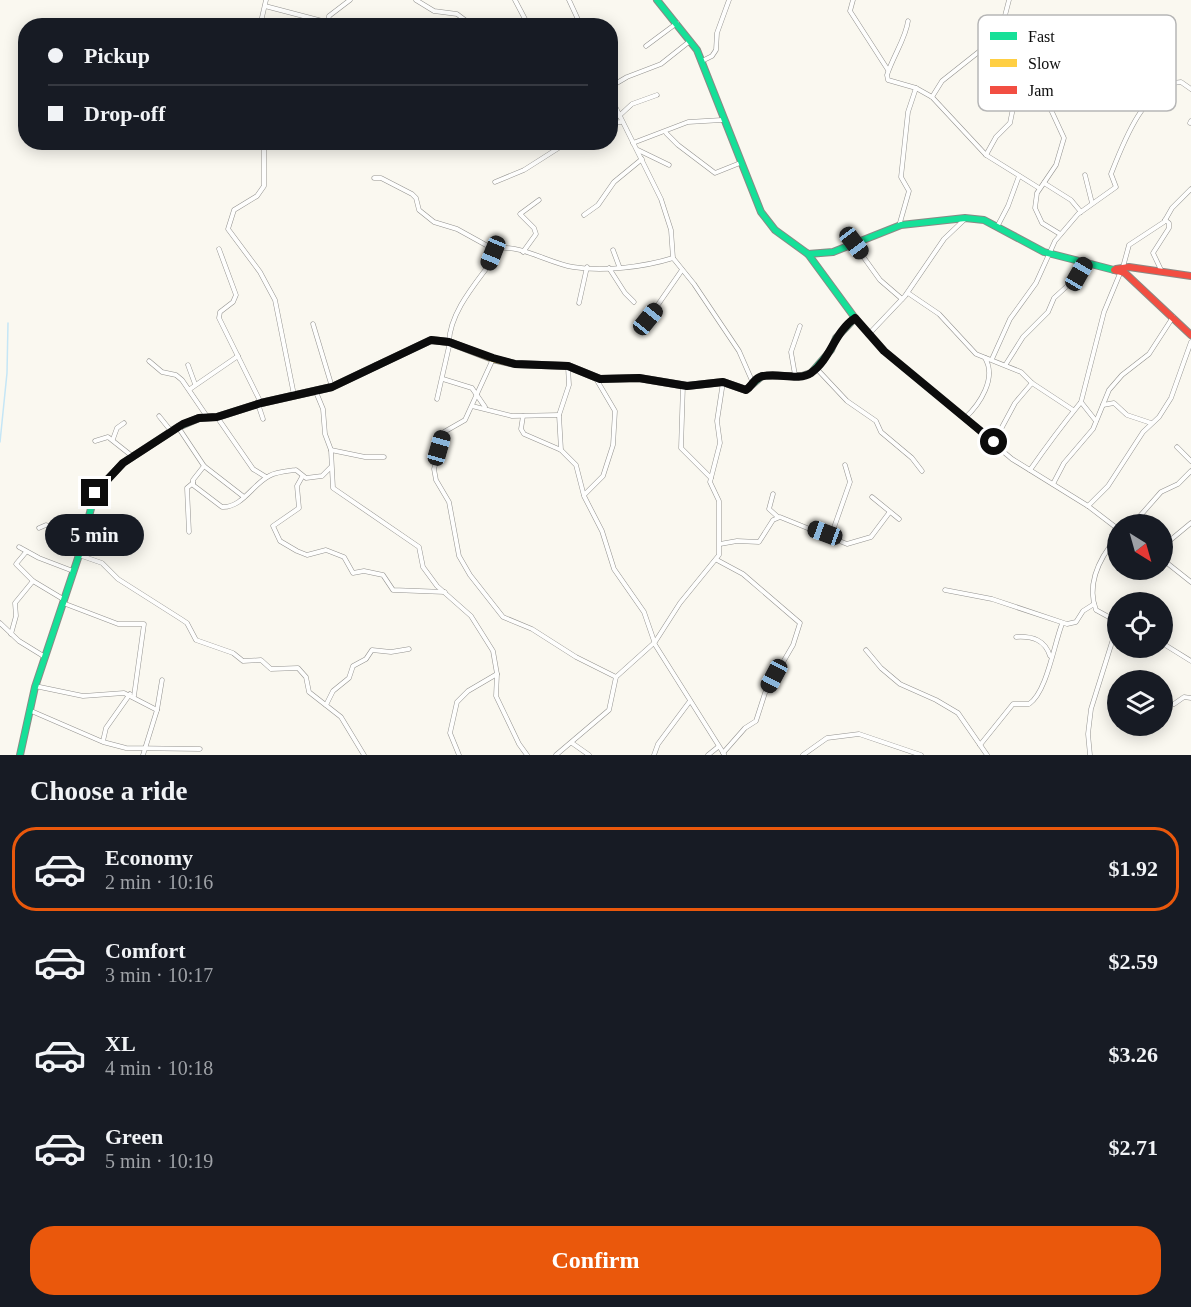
<!DOCTYPE html>
<html lang="en">
<head>
<meta charset="utf-8">
<style>
  :root { --surface:#171b24; --page:#242831; --text:#f1f3f6; --muted:#9ea1a6; --line:#363941; --accent:#ea580c }
  body { margin:0; font-family:"Times New Roman",serif; background:var(--page); color:var(--text); height:100vh; display:flex; flex-direction:column; font-size:22px; white-space:nowrap }
  * { box-sizing:border-box; margin:0 }
  p { font-size:20px; color:var(--muted) }
  .icon { flex:none; width:33px; height:33px; fill:none; stroke:currentColor; stroke-width:2; stroke-linecap:round; stroke-linejoin:round }
  .map { position:relative; height:755px; overflow:hidden }
  .sheet { display:flex; flex-direction:column; background:var(--surface); flex:1 }
  .sheet>* { flex:none }
  .hud { position:absolute; left:18px; top:18px; width:600px; height:132px; border-radius:24px; box-shadow:0 3px 15px #0003; display:grid; align-content:center; height:132px; padding:0 30px; background:var(--surface) }
  .needle { width:39px; rotate:143deg }
  .tools { position:absolute; left:1107px; top:514px; display:grid; gap:12px }
  .tools a { display:grid; place-items:center; width:66px; height:66px; border-radius:50%; background:var(--surface); box-shadow:0 3px 15px #0003; font-size:30px }
  .end { position:absolute; width:27px; height:27px; margin:-14px; border:8px solid #0c0c0c; background:#fff; box-shadow:0 0 0 3px #fff }
  .from { border-radius:50% }
  .bubble { position:absolute; height:42px; border-radius:21px; background:var(--surface); box-shadow:0 3px 15px #0003; font-size:20px; font-weight:700; line-height:42px; text-align:center }
  .car { position:absolute; width:18px; height:36px; margin:-18px -9px; border-radius:8px; box-shadow:0 0 4px 2px #0007; background:linear-gradient(#222 24%,#8ab4d8 0 40%,#222 0 76%,#8ab4d8 0 86%,#222 0) }
  .hud b { display:flex; align-items:center; gap:21px; height:57px; font-size:22px }
  .hud b+b { border-top:2px solid var(--line) }
  .hud i { width:15px; height:15px; background:var(--text) }
  ul { padding:0; list-style:none }
  li { display:flex; align-items:center; gap:18px; height:84px; margin:0 12px 9px; padding:0 18px; border:3px solid transparent; border-radius:24px }
  li div { flex:1 }
  li b { display:block; font-size:22px }
  li em { font-style:normal; font-weight:700 }
  li.current { border-color:var(--accent) }
  li>.icon { width:54px; height:54px; stroke-width:1.5 }
  h2 { padding:0 30px; font-size:27px; line-height:72px }
  .cta { display:flex; gap:12px; margin-top:auto; padding:12px 30px }
  .cta a { flex:1; height:69px; border-radius:24px; background:var(--accent); color:#fff; font-size:24px; font-weight:700; line-height:69px; text-align:center }
  .map>svg:first-child { display:block }
  .lines { fill:none; stroke-linecap:round; stroke-linejoin:round }
  .stream { stroke:#c5e6f6; stroke-width:1.5 }
  .street-casing { stroke:#93928f; stroke-width:5 }
  .fast-casing { stroke:#8a8985; stroke-width:8 }
  .slow-casing { stroke:#8a8985; stroke-width:8 }
  .jam-casing { stroke:#8a8985; stroke-width:8 }
  .street { stroke:#fefefd; stroke-width:4 }
  .fast { stroke:#16e098; stroke-width:6 }
  .slow { stroke:#ffcf43; stroke-width:6 }
  .jam { stroke:#f24e42; stroke-width:6 }
  .route { stroke:#0c0c0c; stroke-width:8 }
  .key { fill:#fff; stroke:#b6b6b6; stroke-width:1.5 }
  .key-label { font-size:16px; fill:#0c0c0c }
</style>
</head>
<body>
<div class="map">
<svg width="1191" height="755" viewBox="0 0 1191 755">
  <rect width="100%" height="100%" fill="#faf8f0"/>
  <g class="lines">
    <polyline class="stream" points="0,442 7,373 8,323"/>
    <defs>
      <g id="street">
        <polyline points="416,0 434,11 457,14 473,26"/>
        <polyline points="515,0 525,19 525,26"/>
        <polyline points="569,0 581,26"/>
        <polyline points="853,0 850,11 888,70"/>
        <polyline points="265,6 326,22"/>
        <path d="M 908,21 C 906,38 893,56 887,75 L 888,80 L 916,88 L 932,97 L 986,155 L 1039,188"/>
        <polyline points="260,26 266,0"/>
        <polyline points="327,26 329,16 350,0"/>
        <polyline points="646,46 677,23"/>
        <polyline points="1055,53 1034,73 1064,138 1056,165 1037,193 1035,208 1042,223 1060,234"/>
        <polyline points="702,61 712,56 716,50 717,33 729,0"/>
        <polyline points="610,87 627,77 661,64 690,41"/>
        <polyline points="610,96 661,199 671,230 673,258 694,284 739,351 753,383"/>
        <polyline points="932,97 942,81 1000,35 1009,0"/>
        <polyline points="619,116 632,104 657,95"/>
        <polyline points="610,123 621,122"/>
        <polyline points="1190,123 1191,121"/>
        <polyline points="666,133 678,145 715,173 740,163"/>
        <polyline points="264,142 264,186 257,196 234,210 228,229 260,272 275,300 294,395"/>
        <polyline points="633,143 688,122 722,120"/>
        <polyline points="638,150 669,165"/>
        <polyline points="986,155 996,137 1010,123 1014,103"/>
        <polyline points="1085,175 1092,203"/>
        <polyline points="374,178 381,178 412,194 416,198 419,210 434,222 457,229 495,250"/>
        <polyline points="495,182 524,170 568,142"/>
        <polyline points="1044,183 1071,200 1081,212"/>
        <polyline points="584,215 598,205 614,182 642,159"/>
        <polyline points="899,226 909,191 901,177 908,112 916,88"/>
        <polyline points="997,227 1008,206 1019,176"/>
        <polyline points="854,244 880,280 902,299"/>
        <polyline points="219,249 236,295 233,302 220,312 219,318 261,403"/>
        <polyline points="613,250 619,266"/>
        <polyline points="523,252 536,234 534,228 520,214 539,200"/>
        <polyline points="1123,267 1129,245 1164,222 1172,208 1191,189"/>
        <polyline points="609,268 625,293 634,302"/>
        <polyline points="1162,272 1153,253 1169,228 1169,223 1165,220"/>
        <polyline points="908,293 939,314 976,354 1021,372 1032,383 1073,410"/>
        <polyline points="579,303 587,267"/>
        <polyline points="855,318 884,351 1012,459 1088,506 1118,529"/>
        <polyline points="648,319 682,270"/>
        <polyline points="313,324 332,387"/>
        <polyline points="868,335 905,296 944,239 965,219"/>
        <path d="M 449,342 C 450,315 471,289 486,269 C 491,262 491,254 497,248 C 522,245 549,263 573,267 C 603,272 644,267 673,258"/>
        <polyline points="493,359 465,420 444,432 434,469 436,480 449,502 459,556 470,575 503,617 532,629 576,657 616,677"/>
        <path d="M 992,359 L 1010,319 L 1036,283 L 1055,241 L 1078,214 L 1116,187 L 1111,174 C 1122,146 1145,84 1181,82 L 1191,89"/>
        <polyline points="149,361 162,372 176,375 182,380 208,418"/>
        <polyline points="1006,364 1023,337 1048,312 1054,298 1077,277 1086,263"/>
        <polyline points="188,365 195,384"/>
        <polyline points="568,367 569,385 559,415 561,450 576,465 584,496 602,531 614,569 644,612 654,641"/>
        <polyline points="816,368 847,401 876,421 881,432 912,458 922,471"/>
        <polyline points="795,375 791,352 800,326"/>
        <polyline points="443,379 472,388 485,407"/>
        <polyline points="683,385 681,448 711,478"/>
        <polyline points="190,389 238,356"/>
        <polyline points="316,392 323,409 325,434 331,450 333,488 419,547 423,567 437,586 471,616 493,651 497,674 496,696 519,744 527,755"/>
        <polyline points="437,399 450,342"/>
        <polyline points="1081,402 1096,421"/>
        <polyline points="258,404 263,419"/>
        <polyline points="1103,405 1114,403 1127,415 1151,423"/>
        <polyline points="472,406 512,416 559,415"/>
        <polyline points="159,416 171,431"/>
        <polyline points="523,416 521,429 524,434 561,450"/>
        <polyline points="217,417 253,469 266,477"/>
        <path d="M 965,418 C 980,404 997,378 985,358"/>
        <path d="M 178,427 L 204,466 L 193,480 L 193,485 L 222,507 C 242,508 253,484 269,476 C 276,472 288,471 296,470 L 306,478 L 322,476 L 331,467"/>
        <polyline points="113,439 117,428 124,423"/>
        <polyline points="95,441 108,437 132,456"/>
        <polyline points="994,442 1015,403 1032,383"/>
        <polyline points="1177,447 1191,461"/>
        <polyline points="331,450 365,457 384,457"/>
        <polyline points="204,466 244,497"/>
        <path d="M 1030,470 C 1046,447 1064,423 1081,402 L 1104,312 L 1121,271"/>
        <polyline points="302,477 297,486 299,508 273,526 280,541 297,551 307,555 326,550 344,557 353,573 364,571 383,575 393,590 445,592"/>
        <polyline points="1053,484 1064,463 1093,429 1109,390 1122,375 1149,354 1173,317"/>
        <polyline points="773,494 769,509 778,517"/>
        <polyline points="584,495 603,476 613,445 615,411 595,377"/>
        <polyline points="872,497 899,519"/>
        <polyline points="1088,506 1108,486 1143,432 1159,417 1171,398 1191,342"/>
        <polyline points="1132,525 1161,492 1178,484 1191,471"/>
        <polyline points="39,528 46,525 53,528 78,556"/>
        <polyline points="189,532 187,488 193,483"/>
        <polyline points="831,536 850,482 845,465"/>
        <path d="M 1118,536 C 1100,557 1086,583 1096,610 L 1118,622"/>
        <polyline points="720,544 737,541 759,542 773,520 780,517 847,544 871,537 889,513"/>
        <polyline points="19,547 39,558 73,571"/>
        <polyline points="1162,547 1191,523"/>
        <polyline points="26,552 16,564 33,581"/>
        <polyline points="79,555 102,563 118,579 181,619 187,623 196,640 233,653 243,661 261,660 271,669 298,668 306,677 309,692 341,717 364,755"/>
        <polyline points="1162,559 1191,582"/>
        <polyline points="717,560 743,574 800,623 793,645 765,693 756,721 745,728 723,753"/>
        <polyline points="945,590 992,599 1067,624 1076,622 1083,611 1094,604"/>
        <polyline points="63,603 118,624 144,624 134,696"/>
        <polyline points="0,623 19,641 45,657"/>
        <polyline points="11,634 16,616 15,603 33,581 63,599"/>
        <path d="M 1016,637 C 1033,636 1045,640 1050,656"/>
        <polyline points="654,643 724,754"/>
        <polyline points="1162,643 1191,661"/>
        <polyline points="866,650 881,668 900,684 936,700 958,713 987,755"/>
        <polyline points="35,686 83,696 124,693 157,710"/>
        <polyline points="1174,704 1184,697 1191,698"/>
        <polyline points="326,705 333,691 349,678 353,666 366,659 372,650 391,652 409,649"/>
        <polyline points="29,710 103,742 126,748 200,749"/>
        <polyline points="103,741 106,728 130,694"/>
        <polyline points="572,743 589,755"/>
        <path d="M 980,745 L 1013,704 L 1029,704 C 1047,692 1054,644 1062,624"/>
        <polyline points="143,755 157,710 162,680"/>
        <polyline points="459,755 450,733 457,702 468,691 497,674"/>
        <polyline points="556,755 609,710 616,677 655,642 680,603 719,555 719,501 710,482 720,443 717,421 723,382"/>
        <polyline points="654,755 658,744 690,701"/>
        <polyline points="708,755 718,747"/>
        <polyline points="803,755 827,738 859,734 921,755"/>
        <polyline points="1090,755 1088,734 1091,709 1118,623"/>
      </g>
      <g id="fast">
        <polyline points="657,0 697,50 761,212 775,230 808,254 833,252 901,225 965,218 984,220 1044,252 1114,270"/>
        <polyline points="714,383 723,382 746,390 762,376 802,376 811,373 831,350 836,338 855,318 808,254"/>
        <polyline points="20,755 35,687 79,555 95,493 123,463 178,427 199,418 217,417 261,403 332,387 376,366"/>
      </g>
      <polyline id="slow" points="376,366 431,340 449,342 493,359 515,364 568,366 600,379 639,378 687,386 714,383"/>
      <g id="jam">
        <polyline points="1116,269 1129,267 1191,276"/>
        <polyline points="1114,270 1125,273 1191,335"/>
      </g>
    </defs>
    <use href="#street" class="street-casing"/>
    <use href="#fast" class="fast-casing"/>
    <use href="#slow" class="slow-casing"/>
    <use href="#jam" class="jam-casing"/>
    <use href="#street" class="street"/>
    <use href="#fast" class="fast"/>
    <use href="#slow" class="slow"/>
    <use href="#jam" class="jam"/>
  </g>
  <g class="lines">
    <path class="route" d="M 95,493 L 123,463 L 183,424 L 199,418 L 217,417 L 261,403 L 332,387 L 431,340 L 449,342 L 493,358 L 515,364 L 568,366 L 600,379 L 639,378 L 687,386 L 723,382 L 746,390 C 752,386 753,380 760,377 C 775,371 798,382 811,373 C 831,359 834,332 855,318 L 884,351 L 994,442"/>
  </g>
  <rect x="978" y="15" width="198" height="96" rx="9" class="key"/>
  <rect x="990" y="32" width="27" height="8" fill="#16e098"/>
  <rect x="990" y="59" width="27" height="8" fill="#ffcf43"/>
  <rect x="990" y="86" width="27" height="8" fill="#f24e42"/>
  <g class="key-label">
    <text x="1028" y="42">Fast</text>
    <text x="1028" y="69">Slow</text>
    <text x="1028" y="96">Jam</text>
  </g>
</svg>
<div class="tools">
<a><svg class="needle" viewBox="-14 -14 28 28"><path d="M0-13l5 13h-10z" fill="#e53935"/><path d="M0 13l5-13h-10z" fill="#9ea1a6"/></svg></a>
<a><svg class="icon" aria-label="locate" viewBox="0 0 24 24"><circle cx="12" cy="12" r="6"/><path d="M12 2v4M12 18v4M2 12h4M18 12h4"/></svg></a>
<a><svg class="icon" aria-label="layers" viewBox="0 0 24 24"><path d="M12 4l9 5-9 5-9-5zM3 14l9 5 9-5"/></svg></a>
</div>
<i class="end from" style="left:994px;top:442px"></i>
<i class="end" style="left:95px;top:493px"></i>
<div class="bubble" style="left:45px;top:514px;width:99px">5 min</div>
<i class="car" style="left:854px;top:243px;rotate:143deg"></i>
<i class="car" style="left:493px;top:253px;rotate:202deg"></i>
<i class="car" style="left:1079px;top:274px;rotate:30deg"></i>
<i class="car" style="left:648px;top:319px;rotate:39deg"></i>
<i class="car" style="left:439px;top:448px;rotate:16deg"></i>
<i class="car" style="left:825px;top:533px;rotate:290deg"></i>
<i class="car" style="left:774px;top:676px;rotate:208deg"></i>
<div class="hud">
<b><i class="from"></i>Pickup</b>
<b><i></i>Drop-off</b>
</div>
</div>
<section class="sheet">
<h2>Choose a ride</h2>
<ul>
<li class="current"><svg class="icon" aria-label="car" viewBox="0 0 24 24"><path d="M5 17H2v-5l4-1 3-4h7l3 4 3 1v5h-3M9 17h6M6 11h13"/><circle cx="7" cy="17" r="2"/><circle cx="17" cy="17" r="2"/></svg><div><b>Economy</b><p>2 min · 10:16</p></div><em>$1.92</em></li>
<li><svg class="icon" aria-label="car" viewBox="0 0 24 24"><path d="M5 17H2v-5l4-1 3-4h7l3 4 3 1v5h-3M9 17h6M6 11h13"/><circle cx="7" cy="17" r="2"/><circle cx="17" cy="17" r="2"/></svg><div><b>Comfort</b><p>3 min · 10:17</p></div><em>$2.59</em></li>
<li><svg class="icon" aria-label="car" viewBox="0 0 24 24"><path d="M5 17H2v-5l4-1 3-4h7l3 4 3 1v5h-3M9 17h6M6 11h13"/><circle cx="7" cy="17" r="2"/><circle cx="17" cy="17" r="2"/></svg><div><b>XL</b><p>4 min · 10:18</p></div><em>$3.26</em></li>
<li><svg class="icon" aria-label="car" viewBox="0 0 24 24"><path d="M5 17H2v-5l4-1 3-4h7l3 4 3 1v5h-3M9 17h6M6 11h13"/><circle cx="7" cy="17" r="2"/><circle cx="17" cy="17" r="2"/></svg><div><b>Green</b><p>5 min · 10:19</p></div><em>$2.71</em></li>
</ul>
<div class="cta"><a>Confirm</a></div>
</section>
</body>
</html>
